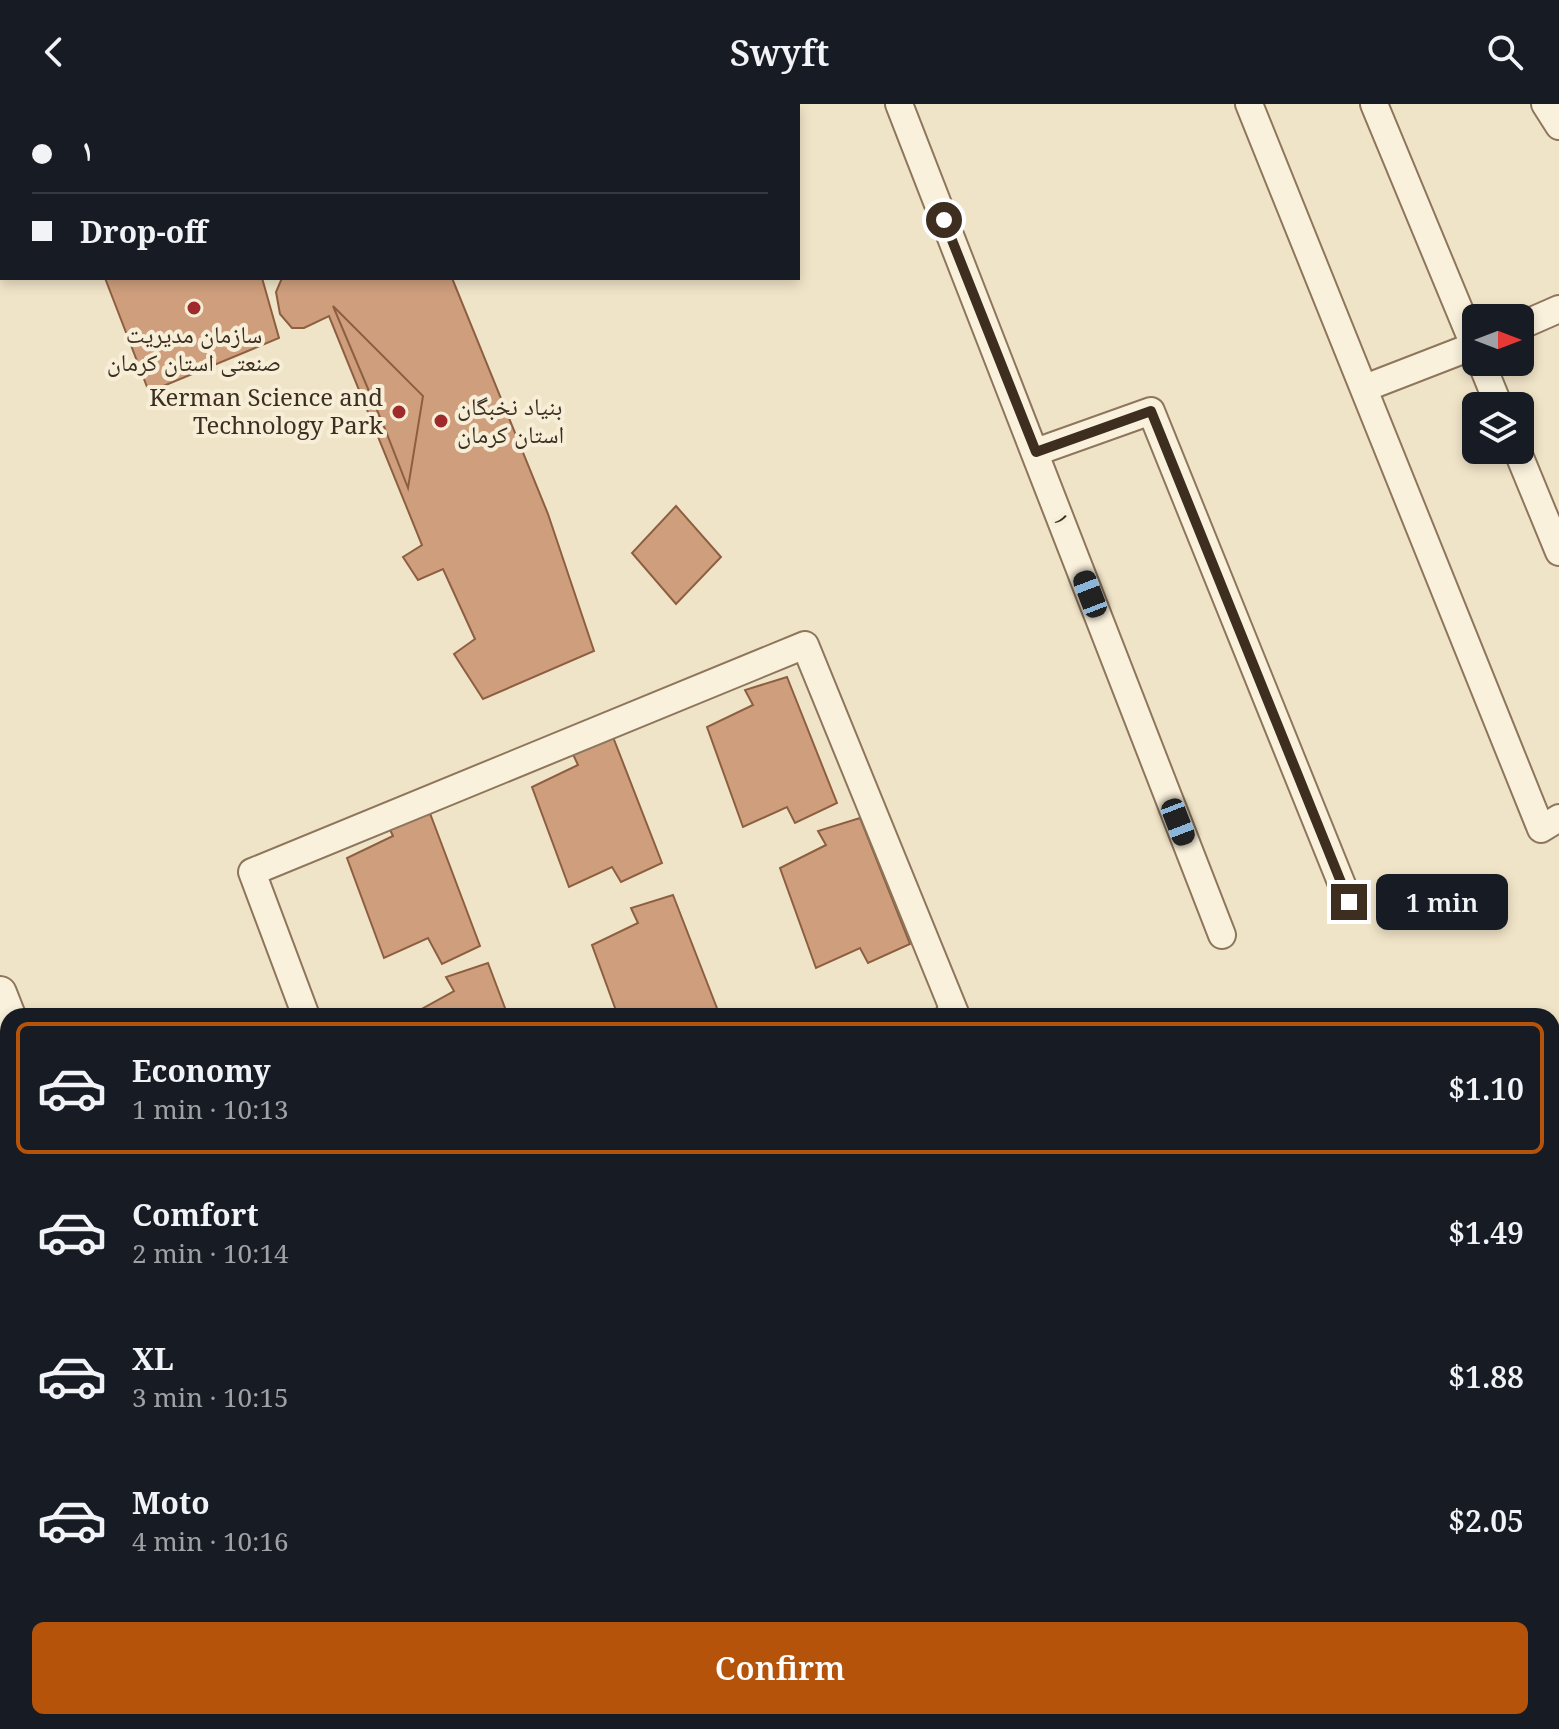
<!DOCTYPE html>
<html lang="en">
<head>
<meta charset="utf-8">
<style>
  :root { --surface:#171b24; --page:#20242c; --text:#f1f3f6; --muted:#9ea1a6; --line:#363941; --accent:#b45309 }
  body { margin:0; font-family:"Noto Serif","Noto Naskh Arabic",serif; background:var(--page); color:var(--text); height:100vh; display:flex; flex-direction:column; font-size:30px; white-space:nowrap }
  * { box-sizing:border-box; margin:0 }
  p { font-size:26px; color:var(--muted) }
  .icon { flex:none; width:44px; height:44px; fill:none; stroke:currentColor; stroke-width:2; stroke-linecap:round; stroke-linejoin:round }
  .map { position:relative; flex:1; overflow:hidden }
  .panel { position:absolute; left:0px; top:904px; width:1560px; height:722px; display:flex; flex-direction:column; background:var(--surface); border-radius:24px 24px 0 0; box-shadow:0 4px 12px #0003 }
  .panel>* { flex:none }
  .guide { position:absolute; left:0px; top:0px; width:800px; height:176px; box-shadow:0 4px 12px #0003; display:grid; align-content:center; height:176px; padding:0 32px; background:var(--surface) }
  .needle { width:52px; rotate:90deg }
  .tools { position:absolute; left:1462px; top:200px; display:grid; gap:16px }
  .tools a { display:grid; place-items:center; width:72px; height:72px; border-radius:12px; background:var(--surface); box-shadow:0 4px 12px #0003; font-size:40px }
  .end { position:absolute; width:36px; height:36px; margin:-18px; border:10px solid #3d2e20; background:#fff; box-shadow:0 0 0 4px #fff }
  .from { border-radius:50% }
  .bubble { position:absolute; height:56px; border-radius:12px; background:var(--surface); box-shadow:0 4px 12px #0003; font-size:26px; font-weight:600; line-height:56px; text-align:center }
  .car { position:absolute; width:24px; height:48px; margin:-24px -12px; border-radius:10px; box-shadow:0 0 6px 2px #0007; background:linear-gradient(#222 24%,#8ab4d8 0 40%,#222 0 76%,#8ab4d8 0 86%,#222 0) }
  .guide b { display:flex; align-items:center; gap:28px; height:76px; font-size:30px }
  .guide b+b { border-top:2px solid var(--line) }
  .guide i { width:20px; height:20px; background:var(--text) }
  ul { padding:14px 0 0; list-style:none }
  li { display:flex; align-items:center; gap:24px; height:132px; margin:0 16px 12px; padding:0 16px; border:4px solid transparent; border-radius:12px }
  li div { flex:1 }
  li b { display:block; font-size:30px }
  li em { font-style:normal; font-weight:600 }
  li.active { border-color:var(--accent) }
  li>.icon { width:72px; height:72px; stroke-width:1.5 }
  .button { display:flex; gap:16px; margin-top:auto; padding:16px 32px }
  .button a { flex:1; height:92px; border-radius:12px; background:var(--accent); color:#fff; font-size:32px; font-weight:600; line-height:92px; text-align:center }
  header { display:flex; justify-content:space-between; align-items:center; height:104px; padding:0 32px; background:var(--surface); font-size:36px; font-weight:600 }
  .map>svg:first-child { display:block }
  .green { fill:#c9cf9b }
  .building { fill:#cf9f7d; stroke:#8d5f41; stroke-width:2 }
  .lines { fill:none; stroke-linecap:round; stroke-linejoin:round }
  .service-casing { stroke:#8d765c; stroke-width:16 }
  .minor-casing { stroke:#8d765c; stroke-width:30 }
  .tertiary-casing { stroke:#8d765c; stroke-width:36 }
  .primary-casing { stroke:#5b4430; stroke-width:46 }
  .service { stroke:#faf1dc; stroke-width:12 }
  .minor { stroke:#faf1dc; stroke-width:26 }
  .tertiary { stroke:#faf1dc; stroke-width:32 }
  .primary { stroke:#f3d9a0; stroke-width:42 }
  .route { stroke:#3d2e20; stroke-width:10 }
  .poi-dot { fill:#9e2a2b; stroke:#f7eed8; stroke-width:3 }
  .labels { text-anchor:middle; stroke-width:8; stroke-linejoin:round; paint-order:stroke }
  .poi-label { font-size:24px; fill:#3d2e20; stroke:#f7eed8 }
  .street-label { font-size:24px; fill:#3d2e20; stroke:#f7eed8 }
</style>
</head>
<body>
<header><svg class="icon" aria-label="back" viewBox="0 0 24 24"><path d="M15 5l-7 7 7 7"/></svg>Swyft<svg class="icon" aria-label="search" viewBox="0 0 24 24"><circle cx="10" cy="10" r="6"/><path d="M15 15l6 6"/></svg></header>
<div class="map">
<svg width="1559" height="1625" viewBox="0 0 1559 1625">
  <rect width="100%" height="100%" fill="#f0e4c8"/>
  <polygon class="green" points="0,1137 8,1157 8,1295 0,1275"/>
  <g class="building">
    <polygon points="154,0 211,0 211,2 148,2"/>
    <polygon points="105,174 262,174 279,234 149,288"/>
    <polygon points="282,174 452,174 548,410 594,547 483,595 454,550 475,535 443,465 418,476 403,453 422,441 329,212 304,224 292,224 280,210 276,188"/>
    <polygon points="333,202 423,292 408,384 385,325"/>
    <polygon points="676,402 721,453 676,500 632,449"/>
    <polygon points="787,573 837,699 795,719 787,703 743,723 707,623 753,601 745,586"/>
    <polygon points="613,633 662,759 621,778 612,763 569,783 532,683 578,661 571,646"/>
    <polygon points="428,704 480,842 442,860 428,834 384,854 347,754 393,732 386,717"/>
    <polygon points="860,714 910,840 868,859 860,844 816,864 780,764 826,741 818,727"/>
    <polygon points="673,791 720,912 618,912 592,841 638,819 631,804"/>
    <polygon points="488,859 508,912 409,912 454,887 446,873"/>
  </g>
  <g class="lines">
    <defs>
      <g id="service">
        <polyline points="1552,1536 1559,1533"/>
        <polyline points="1536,1618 1539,1625"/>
      </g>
      <g id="minor">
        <polyline points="899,0 1222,831"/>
        <polyline points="1249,0 1541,725 1559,714"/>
        <polyline points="1374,0 1476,246"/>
        <polyline points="1545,0 1559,22"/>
        <polyline points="1520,222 1559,205"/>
        <polyline points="1481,258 1499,302"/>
        <polyline points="1365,284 1476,241"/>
        <polyline points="1517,346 1559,448"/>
        <polyline points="1036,348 1151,307 1349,798"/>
        <polyline points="306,912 252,768 805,541 955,909 948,912"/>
      </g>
      <g id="tertiary">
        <polyline points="0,889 9,912"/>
        <polyline points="0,1510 8,1531"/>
        <polyline points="42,1618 45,1625"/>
        <polyline points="292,1618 295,1625"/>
      </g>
      <g id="primary">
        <polyline points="0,1063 8,1083"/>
        <polyline points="0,1327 8,1348"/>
        <polyline points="115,1618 117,1625"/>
        <polyline points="223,1618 226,1625"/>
      </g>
    </defs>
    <use href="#service" class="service-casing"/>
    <use href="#minor" class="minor-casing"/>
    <use href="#tertiary" class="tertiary-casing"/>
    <use href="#primary" class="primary-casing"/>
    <use href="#service" class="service"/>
    <use href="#minor" class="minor"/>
    <use href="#tertiary" class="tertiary"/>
    <use href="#primary" class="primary"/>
  </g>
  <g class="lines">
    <polyline class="route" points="944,116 1036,348 1151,307 1349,798"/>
  </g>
  <g class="poi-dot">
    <circle cx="194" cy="204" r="8"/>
    <circle cx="399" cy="308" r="8"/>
    <circle cx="441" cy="317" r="8"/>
  </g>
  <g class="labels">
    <g class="poi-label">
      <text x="194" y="239">سازمان مدیریت<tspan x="194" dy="28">صنعتی استان کرمان</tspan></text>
      <text x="383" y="302" text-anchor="end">Kerman Science and<tspan x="383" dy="28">Technology Park</tspan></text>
      <text x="457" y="311" text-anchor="start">بنیاد نخبگان<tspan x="457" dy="28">استان کرمان</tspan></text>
    </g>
    <g class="street-label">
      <text transform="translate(1062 415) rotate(69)" y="8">۱</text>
    </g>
  </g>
</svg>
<div class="tools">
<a><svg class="needle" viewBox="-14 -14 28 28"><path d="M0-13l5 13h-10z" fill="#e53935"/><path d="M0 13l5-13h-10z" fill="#9ea1a6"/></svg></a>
<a><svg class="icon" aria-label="layers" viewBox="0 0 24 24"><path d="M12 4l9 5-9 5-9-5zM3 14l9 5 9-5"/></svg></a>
</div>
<i class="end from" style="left:944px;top:116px"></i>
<i class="end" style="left:1349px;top:798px"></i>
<div class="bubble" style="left:1376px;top:770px;width:132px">1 min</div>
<i class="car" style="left:1090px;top:490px;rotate:339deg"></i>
<i class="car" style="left:1178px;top:718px;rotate:159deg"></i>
<div class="guide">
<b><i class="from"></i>۱</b>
<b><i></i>Drop-off</b>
</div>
<section class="panel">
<ul>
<li class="active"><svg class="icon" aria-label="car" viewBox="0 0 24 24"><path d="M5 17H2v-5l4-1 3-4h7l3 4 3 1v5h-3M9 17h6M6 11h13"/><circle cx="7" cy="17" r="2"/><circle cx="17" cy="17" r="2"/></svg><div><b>Economy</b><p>1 min · 10:13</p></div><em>$1.10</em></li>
<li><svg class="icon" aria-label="car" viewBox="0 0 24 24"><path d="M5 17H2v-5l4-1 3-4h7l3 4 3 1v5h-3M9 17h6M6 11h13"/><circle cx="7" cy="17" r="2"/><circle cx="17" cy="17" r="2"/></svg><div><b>Comfort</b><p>2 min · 10:14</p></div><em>$1.49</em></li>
<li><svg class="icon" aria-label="car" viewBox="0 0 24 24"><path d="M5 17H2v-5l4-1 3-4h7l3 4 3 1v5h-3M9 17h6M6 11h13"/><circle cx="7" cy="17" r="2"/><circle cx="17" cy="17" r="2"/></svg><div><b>XL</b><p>3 min · 10:15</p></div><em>$1.88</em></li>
<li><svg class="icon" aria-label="car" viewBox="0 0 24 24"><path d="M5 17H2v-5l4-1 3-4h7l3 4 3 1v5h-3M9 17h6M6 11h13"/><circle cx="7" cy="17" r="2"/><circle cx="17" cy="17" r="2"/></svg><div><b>Moto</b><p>4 min · 10:16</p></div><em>$2.05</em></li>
</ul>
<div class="button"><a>Confirm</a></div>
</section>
</div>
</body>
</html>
